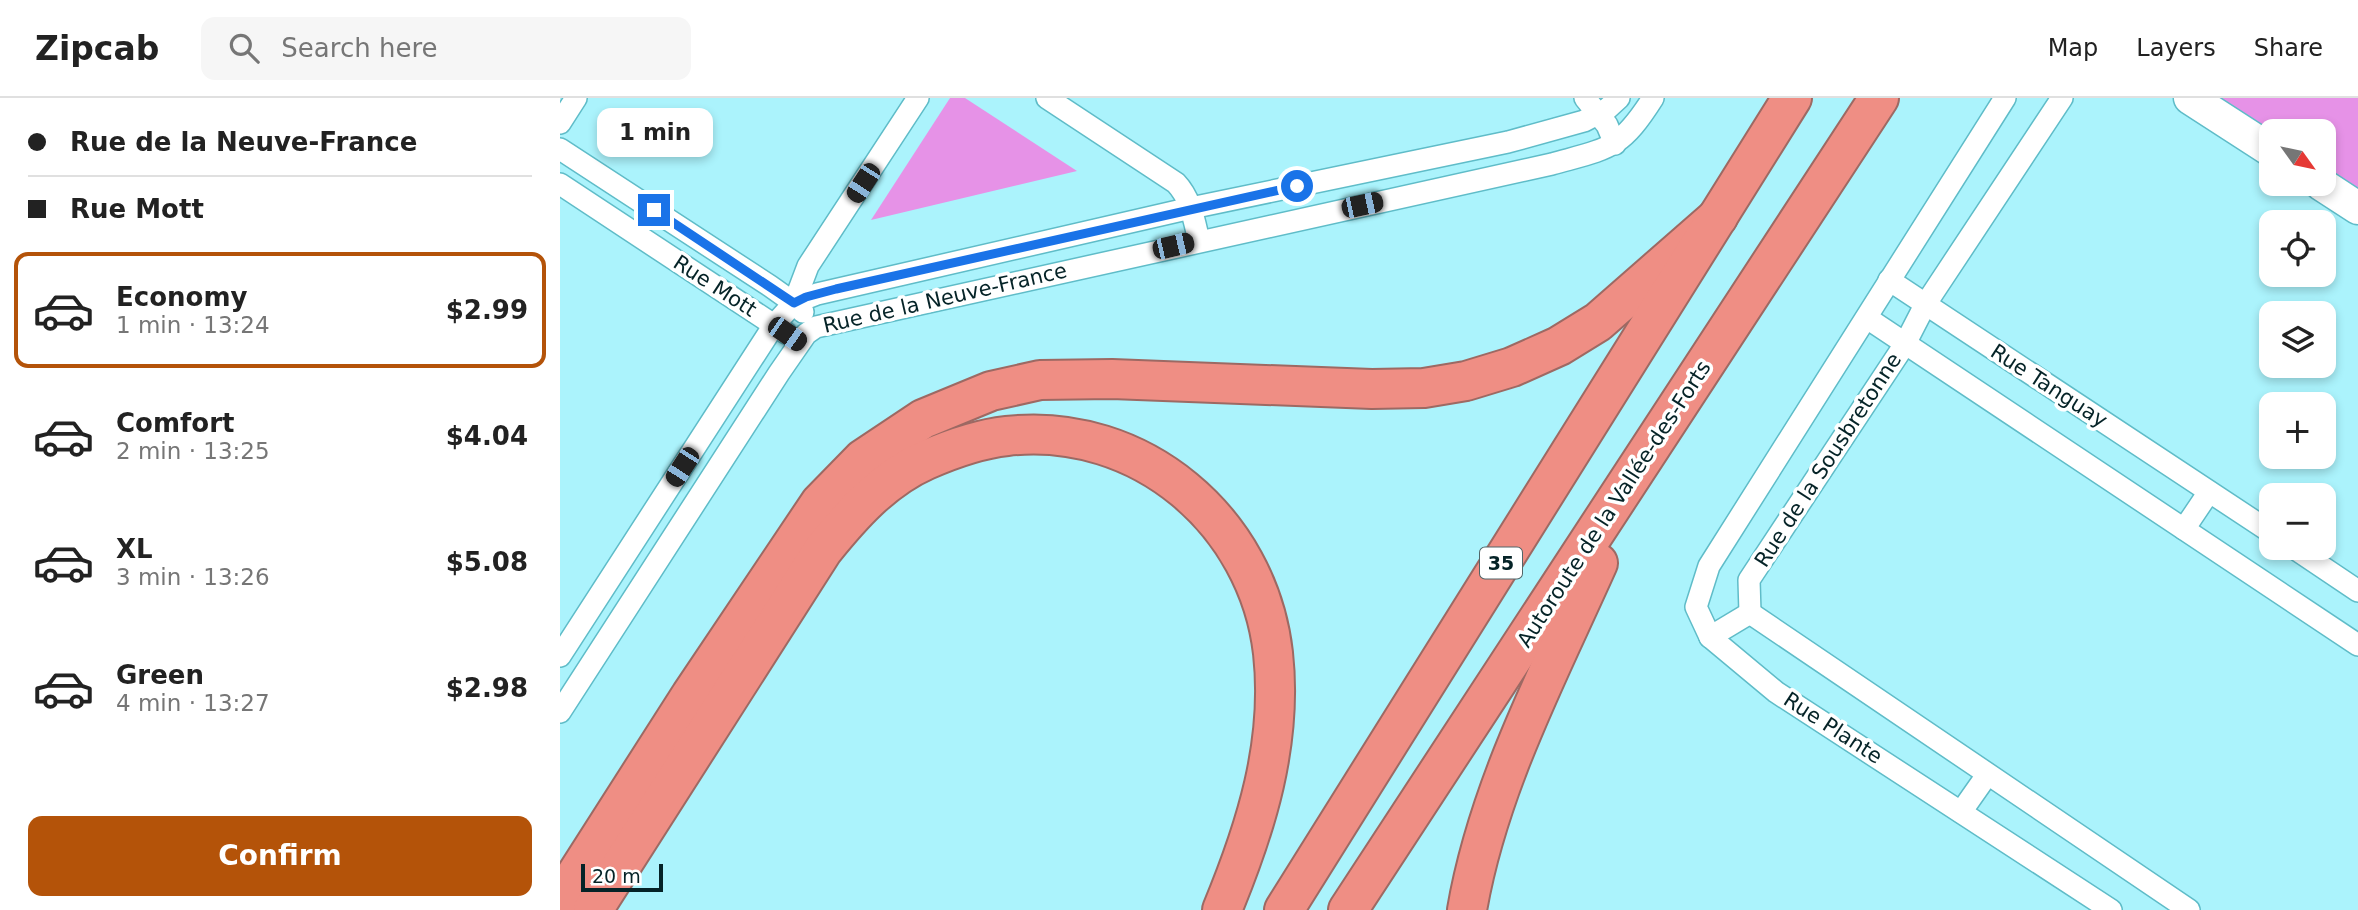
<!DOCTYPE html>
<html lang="en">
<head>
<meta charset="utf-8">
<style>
  :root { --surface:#fff; --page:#f6f6f6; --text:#222; --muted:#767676; --line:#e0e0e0; --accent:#b45309 }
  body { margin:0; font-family:"DejaVu Sans",sans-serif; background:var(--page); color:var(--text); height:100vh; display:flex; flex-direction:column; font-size:26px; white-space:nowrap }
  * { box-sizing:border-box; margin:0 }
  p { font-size:23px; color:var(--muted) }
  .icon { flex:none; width:38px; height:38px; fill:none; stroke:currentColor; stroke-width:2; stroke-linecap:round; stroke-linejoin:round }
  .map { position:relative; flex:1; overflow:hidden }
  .panel { display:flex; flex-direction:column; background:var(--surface); width:560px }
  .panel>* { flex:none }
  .guide { display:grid; align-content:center; height:154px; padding:0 28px; background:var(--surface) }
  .needle { width:46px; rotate:123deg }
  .controls { position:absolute; left:1699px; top:21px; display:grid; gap:14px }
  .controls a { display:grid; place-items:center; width:77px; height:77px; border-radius:14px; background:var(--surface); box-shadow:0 4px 10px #0003; font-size:35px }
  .scale { position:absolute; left:21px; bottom:18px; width:82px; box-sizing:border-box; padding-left:7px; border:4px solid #052327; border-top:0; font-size:19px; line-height:24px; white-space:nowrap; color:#052327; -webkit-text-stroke:5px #fff; paint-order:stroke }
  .end { position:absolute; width:32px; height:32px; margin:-16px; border:9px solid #1a73e8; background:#fff; box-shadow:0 0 0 4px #fff }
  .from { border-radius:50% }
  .bubble { position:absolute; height:49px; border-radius:14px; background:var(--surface); box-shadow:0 4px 10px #0003; font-size:23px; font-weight:700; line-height:49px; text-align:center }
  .car { position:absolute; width:21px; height:42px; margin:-21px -10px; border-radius:9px; box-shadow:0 0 5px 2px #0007; background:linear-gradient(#222 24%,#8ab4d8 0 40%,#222 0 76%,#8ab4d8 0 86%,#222 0) }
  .guide b { display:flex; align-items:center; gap:24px; height:66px; font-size:26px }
  .guide b+b { border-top:2px solid var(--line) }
  .guide i { width:18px; height:18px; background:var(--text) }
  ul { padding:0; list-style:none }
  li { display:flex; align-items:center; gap:21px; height:116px; margin:0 14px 10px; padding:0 14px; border:4px solid transparent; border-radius:14px }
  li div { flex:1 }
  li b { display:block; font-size:26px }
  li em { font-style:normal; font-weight:700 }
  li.active { border-color:var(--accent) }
  li>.icon { width:63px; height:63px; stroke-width:1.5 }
  .action { display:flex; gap:14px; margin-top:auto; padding:14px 28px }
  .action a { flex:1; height:80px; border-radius:14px; background:var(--accent); color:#fff; font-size:28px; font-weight:700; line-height:80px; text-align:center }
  header { display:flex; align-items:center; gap:42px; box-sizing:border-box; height:98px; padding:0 35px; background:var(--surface); border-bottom:2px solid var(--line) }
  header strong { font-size:33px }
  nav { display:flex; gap:38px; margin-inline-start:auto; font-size:24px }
  .search { width:490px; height:63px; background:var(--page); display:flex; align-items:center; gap:18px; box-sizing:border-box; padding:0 24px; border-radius:14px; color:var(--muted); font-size:26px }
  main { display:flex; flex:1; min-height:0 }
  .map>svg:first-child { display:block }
  .green { fill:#e692e7 }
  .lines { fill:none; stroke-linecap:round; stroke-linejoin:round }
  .street-casing { stroke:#5fbcc8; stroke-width:24 }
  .secondary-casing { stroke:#5fbcc8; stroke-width:35 }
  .highway-casing { stroke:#9d6963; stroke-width:42 }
  .street { stroke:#fff; stroke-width:21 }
  .secondary { stroke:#fff; stroke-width:32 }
  .highway { stroke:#ef8e84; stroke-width:38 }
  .route { stroke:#1a73e8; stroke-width:9 }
  .labels { text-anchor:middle; stroke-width:7; stroke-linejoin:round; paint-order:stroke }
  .shield { fill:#fff; stroke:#506568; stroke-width:2 }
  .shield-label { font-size:19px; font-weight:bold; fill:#052327 }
  .street-label { font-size:21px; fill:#052327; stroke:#fff }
</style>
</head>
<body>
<header>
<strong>Zipcab</strong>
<div class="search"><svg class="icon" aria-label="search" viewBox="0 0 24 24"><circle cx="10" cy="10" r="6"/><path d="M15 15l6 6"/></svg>Search here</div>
<nav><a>Map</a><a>Layers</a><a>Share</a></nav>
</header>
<main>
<section class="panel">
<div class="guide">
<b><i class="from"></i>Rue de la Neuve-France</b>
<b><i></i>Rue Mott</b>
</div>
<ul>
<li class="active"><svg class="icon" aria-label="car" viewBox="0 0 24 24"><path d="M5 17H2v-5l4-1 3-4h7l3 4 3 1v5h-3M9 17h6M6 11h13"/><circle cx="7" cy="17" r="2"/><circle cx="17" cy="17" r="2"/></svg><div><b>Economy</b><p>1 min · 13:24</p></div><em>$2.99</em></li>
<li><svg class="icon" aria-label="car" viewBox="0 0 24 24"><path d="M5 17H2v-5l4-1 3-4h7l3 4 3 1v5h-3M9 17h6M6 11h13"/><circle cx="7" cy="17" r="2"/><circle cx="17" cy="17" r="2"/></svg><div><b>Comfort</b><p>2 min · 13:25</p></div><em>$4.04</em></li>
<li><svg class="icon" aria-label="car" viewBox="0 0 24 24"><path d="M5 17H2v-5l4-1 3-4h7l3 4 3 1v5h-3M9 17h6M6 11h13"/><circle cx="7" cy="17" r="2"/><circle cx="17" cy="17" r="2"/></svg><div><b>XL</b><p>3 min · 13:26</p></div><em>$5.08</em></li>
<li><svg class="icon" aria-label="car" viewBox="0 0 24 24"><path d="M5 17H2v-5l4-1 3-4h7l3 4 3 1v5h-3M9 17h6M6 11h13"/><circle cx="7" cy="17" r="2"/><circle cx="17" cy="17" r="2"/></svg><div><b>Green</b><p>4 min · 13:27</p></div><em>$2.98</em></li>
</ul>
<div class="action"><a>Confirm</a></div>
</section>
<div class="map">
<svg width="1798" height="812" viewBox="0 0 1798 812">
  <rect width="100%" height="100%" fill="#abf3fc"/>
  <g class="green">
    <polygon points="390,0 405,0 517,73 311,122"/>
    <polygon points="1631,0 1798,0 1798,112 1764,86 1764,33 1712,33 1711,54"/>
  </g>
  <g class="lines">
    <defs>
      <g id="street">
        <path d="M 487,0 L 616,85 C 631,101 634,122 639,143"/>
        <polyline points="1025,0 1047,27 1055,46"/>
        <polyline points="1445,0 1149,468 1136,509 1150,539 1216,594 1551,812"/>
        <polyline points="0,25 16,0"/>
        <polyline points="0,51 210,188 234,205 243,214"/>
        <polyline points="0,86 226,235"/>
        <polyline points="1329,182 1712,435"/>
        <polyline points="234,205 248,168 358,0"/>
        <polyline points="1307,220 1798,547"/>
        <polyline points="1624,431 1649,394"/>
        <polyline points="1734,450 1798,493"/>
        <polyline points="1190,515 1189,482 1345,246 1365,207 1502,0"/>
        <polyline points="1190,515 1629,812"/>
        <polyline points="1150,539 1190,515"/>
        <polyline points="0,558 214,227 234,205 257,196 631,110 948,44 1024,23 1047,11 1059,0"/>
        <path d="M 0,614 L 219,275 L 246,236 L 256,229 L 992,66 C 1049,50 1060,52 1093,0"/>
        <polyline points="1401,714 1427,677"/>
      </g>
      <g id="secondary">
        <polyline points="1630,0 1712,53"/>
        <polyline points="1761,86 1798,110"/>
      </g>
      <g id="highway">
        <polyline points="0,802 131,597 260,405 303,361 363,321 431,293 480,282 552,281 812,291 864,290 906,283 952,269 999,248 1038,224 1158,119"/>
        <path d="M 33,812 L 263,452 C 292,416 323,381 366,362 C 391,351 419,341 447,338 C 580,323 698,423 713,555 C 723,645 696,730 662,812"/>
        <polyline points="724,812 1232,0"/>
        <polyline points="788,812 1319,0"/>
        <path d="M 907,812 C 928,690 988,577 1038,465"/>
      </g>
    </defs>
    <use href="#street" class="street-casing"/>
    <use href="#secondary" class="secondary-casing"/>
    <use href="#highway" class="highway-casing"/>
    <use href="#street" class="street"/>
    <use href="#secondary" class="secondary"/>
    <use href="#highway" class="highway"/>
  </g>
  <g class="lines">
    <polyline class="route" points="94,112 234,205 246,199 276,191 737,88"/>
  </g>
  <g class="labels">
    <rect class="shield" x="920" y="449.5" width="42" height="31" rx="5"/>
    <g class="shield-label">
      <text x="941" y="472">35</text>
    </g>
    <g class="street-label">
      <text transform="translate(155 188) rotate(33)" y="7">Rue Mott</text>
      <text transform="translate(385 200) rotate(-13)" y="7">Rue de la Neuve-France</text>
      <text transform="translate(1489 288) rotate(33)" y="7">Rue Tanguay</text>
      <text transform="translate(1268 362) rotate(-57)" y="7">Rue de la Sousbretonne</text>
      <text transform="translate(1054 406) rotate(-57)" y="7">Autoroute de la Vallée-des-Forts</text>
      <text transform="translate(1273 630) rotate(33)" y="7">Rue Plante</text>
    </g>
  </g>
</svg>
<div class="controls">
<a><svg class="needle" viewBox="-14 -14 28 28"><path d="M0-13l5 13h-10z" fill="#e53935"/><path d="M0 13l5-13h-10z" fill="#767676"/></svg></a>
<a><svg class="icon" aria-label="locate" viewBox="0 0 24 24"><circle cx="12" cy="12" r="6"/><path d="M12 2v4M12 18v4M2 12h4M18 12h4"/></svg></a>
<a><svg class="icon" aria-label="layers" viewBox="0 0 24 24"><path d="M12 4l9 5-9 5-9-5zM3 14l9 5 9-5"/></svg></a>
<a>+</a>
<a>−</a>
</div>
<div class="scale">20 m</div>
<i class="end from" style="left:737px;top:88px"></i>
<i class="end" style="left:94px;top:112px"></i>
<div class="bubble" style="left:37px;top:10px;width:116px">1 min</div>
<i class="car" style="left:303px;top:85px;rotate:213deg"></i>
<i class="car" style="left:802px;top:107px;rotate:78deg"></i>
<i class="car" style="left:613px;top:148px;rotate:77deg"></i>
<i class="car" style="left:227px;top:236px;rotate:125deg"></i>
<i class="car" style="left:122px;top:369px;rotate:213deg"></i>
</div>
</main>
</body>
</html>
